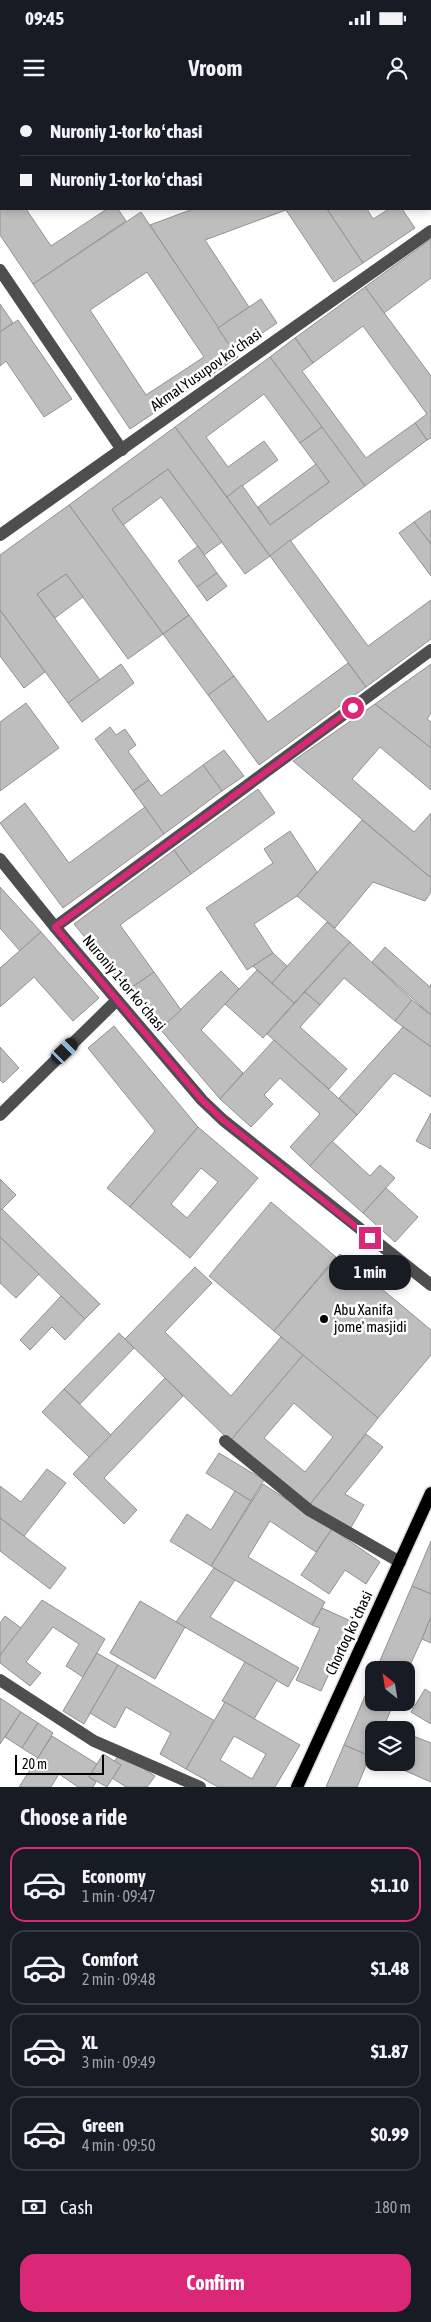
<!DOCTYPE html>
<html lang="en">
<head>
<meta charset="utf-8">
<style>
  :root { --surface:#171b24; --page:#20242c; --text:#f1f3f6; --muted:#9ea1a6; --line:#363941; --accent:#db2777 }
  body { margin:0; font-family:"Asap Condensed",sans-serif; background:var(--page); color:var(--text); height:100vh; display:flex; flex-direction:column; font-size:19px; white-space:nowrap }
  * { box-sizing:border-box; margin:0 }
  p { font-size:16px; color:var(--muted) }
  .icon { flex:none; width:28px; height:28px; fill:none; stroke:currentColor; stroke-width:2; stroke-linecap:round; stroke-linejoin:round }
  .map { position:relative; height:1687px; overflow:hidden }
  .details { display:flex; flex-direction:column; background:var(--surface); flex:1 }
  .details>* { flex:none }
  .top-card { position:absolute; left:0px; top:0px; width:431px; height:110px; box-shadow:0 2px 8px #0003; display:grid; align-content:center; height:110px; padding:0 20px; background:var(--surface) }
  .needle { width:32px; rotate:330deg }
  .fabs { position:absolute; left:365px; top:1561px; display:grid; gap:10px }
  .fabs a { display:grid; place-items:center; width:50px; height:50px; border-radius:10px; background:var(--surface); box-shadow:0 2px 8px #0003; font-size:25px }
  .scale { position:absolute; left:15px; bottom:12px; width:89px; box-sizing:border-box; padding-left:5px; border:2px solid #000; border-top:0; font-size:14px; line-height:18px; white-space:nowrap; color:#000; -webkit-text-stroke:4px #fff; paint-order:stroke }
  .end { position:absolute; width:22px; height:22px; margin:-11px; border:6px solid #db2777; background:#fff; box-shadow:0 0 0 2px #fff }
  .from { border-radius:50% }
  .bubble { position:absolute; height:35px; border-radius:15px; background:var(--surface); box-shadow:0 2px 8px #0003; font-size:16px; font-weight:700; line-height:35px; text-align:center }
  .car { position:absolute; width:15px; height:30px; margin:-15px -8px; border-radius:6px; box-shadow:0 0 4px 1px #0007; background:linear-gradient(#222 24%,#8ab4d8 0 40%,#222 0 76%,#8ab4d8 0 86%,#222 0) }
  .top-card b { display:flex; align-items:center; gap:18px; height:48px; font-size:19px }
  .top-card b+b { border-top:1px solid var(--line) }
  .top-card i { width:12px; height:12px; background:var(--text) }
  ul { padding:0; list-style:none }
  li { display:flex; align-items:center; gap:15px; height:75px; margin:0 10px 8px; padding:0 10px; border:2px solid var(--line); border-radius:15px }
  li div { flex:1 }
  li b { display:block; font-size:19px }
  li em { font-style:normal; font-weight:700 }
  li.on { border-color:var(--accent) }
  li>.icon { width:45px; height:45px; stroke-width:1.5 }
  h2 { padding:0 20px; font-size:22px; line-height:60px }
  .pay { display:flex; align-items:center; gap:12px; height:55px; padding:0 20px; font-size:19px }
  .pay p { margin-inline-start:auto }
  .button { display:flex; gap:10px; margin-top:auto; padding:10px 20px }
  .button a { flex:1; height:58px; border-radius:15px; background:var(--accent); color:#fff; font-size:20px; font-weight:700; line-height:58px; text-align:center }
  .status { display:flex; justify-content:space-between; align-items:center; height:35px; padding:0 25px; background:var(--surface); direction:ltr }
  .status svg { height:14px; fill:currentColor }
  header { display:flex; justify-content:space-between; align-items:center; height:65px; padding:0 20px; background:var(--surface); font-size:22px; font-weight:700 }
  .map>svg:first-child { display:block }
  .building { fill:#bebebe; stroke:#929292; fill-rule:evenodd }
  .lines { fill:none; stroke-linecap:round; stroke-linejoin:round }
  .major-casing { stroke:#dbdbdb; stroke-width:15 }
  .minor { stroke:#4e4e4e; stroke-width:12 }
  .major { stroke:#000; stroke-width:12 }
  .route { stroke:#db2777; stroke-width:6 }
  .poi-dot { fill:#000; stroke:#fff; stroke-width:2 }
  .labels { text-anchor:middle; stroke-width:5; stroke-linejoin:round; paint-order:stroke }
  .street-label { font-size:15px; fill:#000; stroke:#fff }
  .poi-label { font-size:15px; fill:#000; stroke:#fff; text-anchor:start }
</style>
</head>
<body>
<div class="status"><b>09:45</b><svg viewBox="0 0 49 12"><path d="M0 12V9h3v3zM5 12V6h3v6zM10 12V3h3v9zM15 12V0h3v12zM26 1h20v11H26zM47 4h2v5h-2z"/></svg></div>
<header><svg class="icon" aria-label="menu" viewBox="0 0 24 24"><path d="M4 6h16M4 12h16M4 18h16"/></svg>Vroom<svg class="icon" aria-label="person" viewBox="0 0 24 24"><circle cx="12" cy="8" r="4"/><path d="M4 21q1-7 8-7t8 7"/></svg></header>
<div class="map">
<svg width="431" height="1687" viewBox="0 0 431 1687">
  <rect width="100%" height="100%" fill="#fff"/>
  <g class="building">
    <polygon points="8,0 67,0 67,1 6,1"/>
    <polygon points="67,0 147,0 148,1 67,1"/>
    <polygon points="305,0 395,0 303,1"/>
    <polygon points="404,0 431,0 431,30 430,1 403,1"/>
    <polygon points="0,70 1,109 26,109 51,146 107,109 118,109 126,121 33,184 0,135"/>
    <polygon points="193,109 327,109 363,163 334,182 286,110 205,140 249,207 218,228 150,125"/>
    <polygon points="327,109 367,109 373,119 389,109 402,109 415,128 363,163"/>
    <path d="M 141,112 L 238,257 L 130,329 L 33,184 ZM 147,172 L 204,257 L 146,295 L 90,210 Z"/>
    <polygon points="431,139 431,178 384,213 365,187"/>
    <polygon points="365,187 431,276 431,338 427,340 415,323 427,314 363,226 313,263 295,238"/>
    <polygon points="261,199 277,223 234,252 218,228"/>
    <polygon points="0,204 13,223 0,232"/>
    <polygon points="18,220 72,299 44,317 6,261 0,266 0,232"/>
    <polygon points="295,238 313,263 302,271 366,358 415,323 427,340 365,386 270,257"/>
    <polygon points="270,257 322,327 300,343 264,294 206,337 228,367 264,341 278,360 227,397 175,327"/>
    <polygon points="175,327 270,456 245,474 168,369 112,409 189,515 163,534 69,405"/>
    <polygon points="322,327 365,386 270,456 227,397 242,385 270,425 329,382 300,343"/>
    <polygon points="316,364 329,382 270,425 258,407"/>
    <polygon points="168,369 222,442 204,455 161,397 123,425 112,409"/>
    <polygon points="69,405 163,534 128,559 66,474 37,494 100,580 68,603 0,510 0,455"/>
    <polygon points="431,410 431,444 414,422"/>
    <polygon points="414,422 431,444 431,476 399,433"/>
    <polygon points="290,440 368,546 431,500 431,539 366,587 270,456"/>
    <polygon points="198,446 217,473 197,487 178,461"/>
    <polygon points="217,473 227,486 207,501 197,487"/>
    <polygon points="66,474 83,497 55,518 37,494"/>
    <polygon points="0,510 45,572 24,588 0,556"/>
    <polygon points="189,515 234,576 208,595 163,534"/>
    <polygon points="348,563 366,587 259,665 208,595 234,576 268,622"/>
    <polygon points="121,564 134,583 82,622 68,603"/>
    <polygon points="431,564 431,613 427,619 431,622 431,648 375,604"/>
    <polygon points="26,603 59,648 0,691 0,622"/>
    <polygon points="375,604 431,648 431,690 380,647 352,679 414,732 431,713 431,778 293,661"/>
    <polygon points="110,627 116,635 125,629 136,645 128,651 149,680 133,691 95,639"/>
    <polygon points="224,650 244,676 222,691 203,665"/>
    <polygon points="203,665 222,691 164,734 133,691 149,680 161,696"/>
    <polygon points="258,689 275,713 191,774 174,750"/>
    <polygon points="25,703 69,763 145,707 164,734 63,808 0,723"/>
    <polygon points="362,720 431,778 431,792 425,801 373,782 335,828 297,796"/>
    <polygon points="290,731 317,772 297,796 254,824 273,853 247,870 206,808 273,763 264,749"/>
    <polygon points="174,750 191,774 120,825 154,872 128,890 74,824"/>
    <polygon points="0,787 41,832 20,851 0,828"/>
    <polygon points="327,822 350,842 294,903 272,883"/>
    <polygon points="41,832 99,898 73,921 34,877 0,907 0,868"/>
    <polygon points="350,842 412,900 395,921 344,878 320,905 305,892"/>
    <polygon points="385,847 430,887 431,884 431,915 372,862"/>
    <polygon points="273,853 287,866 272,883 253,866"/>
    <polygon points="257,870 294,903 263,938 225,904"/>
    <polygon points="221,871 239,889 201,930 243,973 220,999 160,929"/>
    <polygon points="154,872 181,910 160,929 128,890"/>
    <polygon points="305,892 320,905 300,927 347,969 329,989 267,934"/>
    <polygon points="412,900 431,915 431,947 395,921"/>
    <polygon points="114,926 198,1027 130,1107 107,1088 155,1031 88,948"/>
    <polygon points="403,927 431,947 431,997 394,973 357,1015 339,998"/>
    <polygon points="274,940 357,1015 310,1066 290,1047 320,1014 280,978 264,995 273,1004 251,1027 220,999"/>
    <polygon points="0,947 19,968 3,983 0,980"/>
    <polygon points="431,1013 431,1049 416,1041"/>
    <path d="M 198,1027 L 258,1078 L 190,1158 L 130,1107 ZM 201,1068 L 218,1082 L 187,1118 L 171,1104 Z"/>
    <polygon points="332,1041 370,1076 380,1065 395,1078 363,1113 310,1066"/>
    <polygon points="0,1079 16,1095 0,1111"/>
    <polygon points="386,1088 418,1117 395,1142 363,1113"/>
    <polygon points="271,1102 336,1157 274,1231 209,1176"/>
    <polygon points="2,1109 100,1204 85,1219 0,1137 0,1111"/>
    <polygon points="0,1137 39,1174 16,1198 0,1183"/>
    <polygon points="340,1154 431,1230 431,1255 378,1318 274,1231"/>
    <polygon points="195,1167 212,1183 165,1232 231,1296 281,1237 303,1255 230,1341 125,1239"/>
    <polygon points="61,1196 85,1219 65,1240 52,1227 30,1250 20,1240"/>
    <polygon points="119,1233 134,1248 80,1304 64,1289"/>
    <path d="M 303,1255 L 378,1318 L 308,1407 L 230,1341 ZM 294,1303 L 333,1337 L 305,1372 L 264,1338 Z"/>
    <polygon points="165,1278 183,1296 104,1378 137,1410 124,1424 73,1374"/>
    <polygon points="64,1289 111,1335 89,1357 42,1312"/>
    <polygon points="366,1334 383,1347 345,1394 364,1405 349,1431 308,1407"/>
    <polygon points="219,1353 264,1380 251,1401 206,1373"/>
    <polygon points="47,1369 66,1383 24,1436 0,1418 0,1386 21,1402"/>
    <polygon points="263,1384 332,1429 316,1452 270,1421 248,1457 325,1502 312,1525 211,1466"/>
    <polygon points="235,1391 251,1401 211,1466 170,1441 187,1414 211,1430"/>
    <polygon points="0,1418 66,1468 50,1489 0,1451"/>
    <polygon points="332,1429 380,1462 366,1484 345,1470 329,1494 301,1475"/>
    <polygon points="431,1441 431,1494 412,1486"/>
    <polygon points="214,1468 235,1480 210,1517 299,1568 288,1587 176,1522"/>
    <polygon points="412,1486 431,1494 431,1517 422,1539 406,1574 406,1570 376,1570"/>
    <polygon points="42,1500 105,1539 83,1577 66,1566 79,1544 53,1527 26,1562 41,1573 30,1586 0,1563 0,1555"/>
    <polygon points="140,1501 185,1527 155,1579 110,1553"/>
    <polygon points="322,1508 353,1522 321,1591 296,1580 320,1528 312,1525"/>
    <polygon points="5,1516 21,1528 0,1555 0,1523"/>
    <polygon points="431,1517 431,1543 422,1539"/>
    <polygon points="97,1553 118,1565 84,1624 63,1611"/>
    <polygon points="245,1562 277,1580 254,1619 222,1601"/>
    <polygon points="118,1565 215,1621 186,1669 160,1654 171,1633 126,1607 115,1628 90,1613"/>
    <polygon points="374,1575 374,1602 394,1602 385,1624 399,1630 374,1630 374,1658 344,1645"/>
    <polygon points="425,1589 431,1593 431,1624 411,1612"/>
    <polygon points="0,1598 21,1612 0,1644"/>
    <path d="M 225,1602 L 300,1645 L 275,1687 L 218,1687 L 186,1669 ZM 234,1636 L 266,1654 L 252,1679 L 220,1660 Z"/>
    <polygon points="21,1612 38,1623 22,1648 5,1637"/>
    <polygon points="38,1623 53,1633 38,1658 22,1648"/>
    <polygon points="406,1633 431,1643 431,1682 385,1662 406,1662"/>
    <polygon points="52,1636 97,1664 89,1677 96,1682 93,1687 78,1687 59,1674 51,1687 19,1687"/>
    <polygon points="344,1645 370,1656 357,1687 326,1687"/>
    <polygon points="120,1653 155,1676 147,1687 126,1687 112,1678 121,1665 114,1662"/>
    <polygon points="103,1654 121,1665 107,1687 89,1677"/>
  </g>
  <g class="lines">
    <defs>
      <polyline id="major" points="297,1687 431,1393"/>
    </defs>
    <use href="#major" class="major-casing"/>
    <g class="minor">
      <polyline points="0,170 122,350"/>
      <polyline points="0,435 431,131"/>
      <polyline points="431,550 55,827 202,1000 223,1020 431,1185"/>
      <polyline points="0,759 55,827"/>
      <polyline points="0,1015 117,900"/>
      <polyline points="225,1341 309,1410 400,1462"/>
      <polyline points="0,1580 94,1641 200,1687"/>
    </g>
    <use href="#major" class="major"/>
  </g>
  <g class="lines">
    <polyline class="route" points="353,608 55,827 202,1000 223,1020 370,1138"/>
  </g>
  <circle class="poi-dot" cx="324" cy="1219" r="5"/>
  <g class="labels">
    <g class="street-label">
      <text transform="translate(206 270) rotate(-35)" y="5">Akmal Yusupov koʻchasi</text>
      <text transform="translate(124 883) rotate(50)" y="5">Nuroniy 1-tor koʻchasi</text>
      <text transform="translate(349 1533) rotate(-65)" y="5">Chortoq koʻchasi</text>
    </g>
    <g class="poi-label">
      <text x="334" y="1215">Abu Xanifa<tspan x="334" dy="17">jome' masjidi</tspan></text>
    </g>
  </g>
</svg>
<div class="fabs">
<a><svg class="needle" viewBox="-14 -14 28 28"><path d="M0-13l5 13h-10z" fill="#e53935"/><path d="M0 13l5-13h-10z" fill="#9ea1a6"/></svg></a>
<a><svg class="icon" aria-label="layers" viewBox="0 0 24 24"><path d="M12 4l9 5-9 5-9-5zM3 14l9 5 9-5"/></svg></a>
</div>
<div class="scale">20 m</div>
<i class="end from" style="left:353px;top:608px"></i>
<i class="end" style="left:370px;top:1138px"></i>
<div class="bubble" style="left:329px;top:1155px;width:82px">1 min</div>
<i class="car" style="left:65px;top:951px;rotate:46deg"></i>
<div class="top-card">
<b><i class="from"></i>Nuroniy 1-tor koʻchasi</b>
<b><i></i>Nuroniy 1-tor koʻchasi</b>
</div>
</div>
<section class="details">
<h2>Choose a ride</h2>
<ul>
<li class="on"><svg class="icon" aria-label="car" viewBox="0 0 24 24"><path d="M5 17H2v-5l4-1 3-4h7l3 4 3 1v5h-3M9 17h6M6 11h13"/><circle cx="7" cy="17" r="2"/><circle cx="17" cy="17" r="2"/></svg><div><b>Economy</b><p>1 min · 09:47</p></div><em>$1.10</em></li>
<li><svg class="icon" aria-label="car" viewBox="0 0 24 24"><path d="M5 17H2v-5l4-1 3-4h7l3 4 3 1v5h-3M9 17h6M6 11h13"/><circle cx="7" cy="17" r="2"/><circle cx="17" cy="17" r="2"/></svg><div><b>Comfort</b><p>2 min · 09:48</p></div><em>$1.48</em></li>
<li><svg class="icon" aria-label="car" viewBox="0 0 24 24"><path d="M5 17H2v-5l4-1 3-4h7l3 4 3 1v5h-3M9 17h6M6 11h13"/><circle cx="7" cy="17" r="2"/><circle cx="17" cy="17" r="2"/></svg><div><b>XL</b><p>3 min · 09:49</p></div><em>$1.87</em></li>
<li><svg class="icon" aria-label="car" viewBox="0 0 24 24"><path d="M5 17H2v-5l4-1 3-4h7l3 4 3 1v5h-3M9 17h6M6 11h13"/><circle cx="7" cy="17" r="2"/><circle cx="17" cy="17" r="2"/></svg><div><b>Green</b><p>4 min · 09:50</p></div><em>$0.99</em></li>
</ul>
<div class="pay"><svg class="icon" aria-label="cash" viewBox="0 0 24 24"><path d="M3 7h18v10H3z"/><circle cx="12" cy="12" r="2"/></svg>Cash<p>180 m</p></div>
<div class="button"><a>Confirm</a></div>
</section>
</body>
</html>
